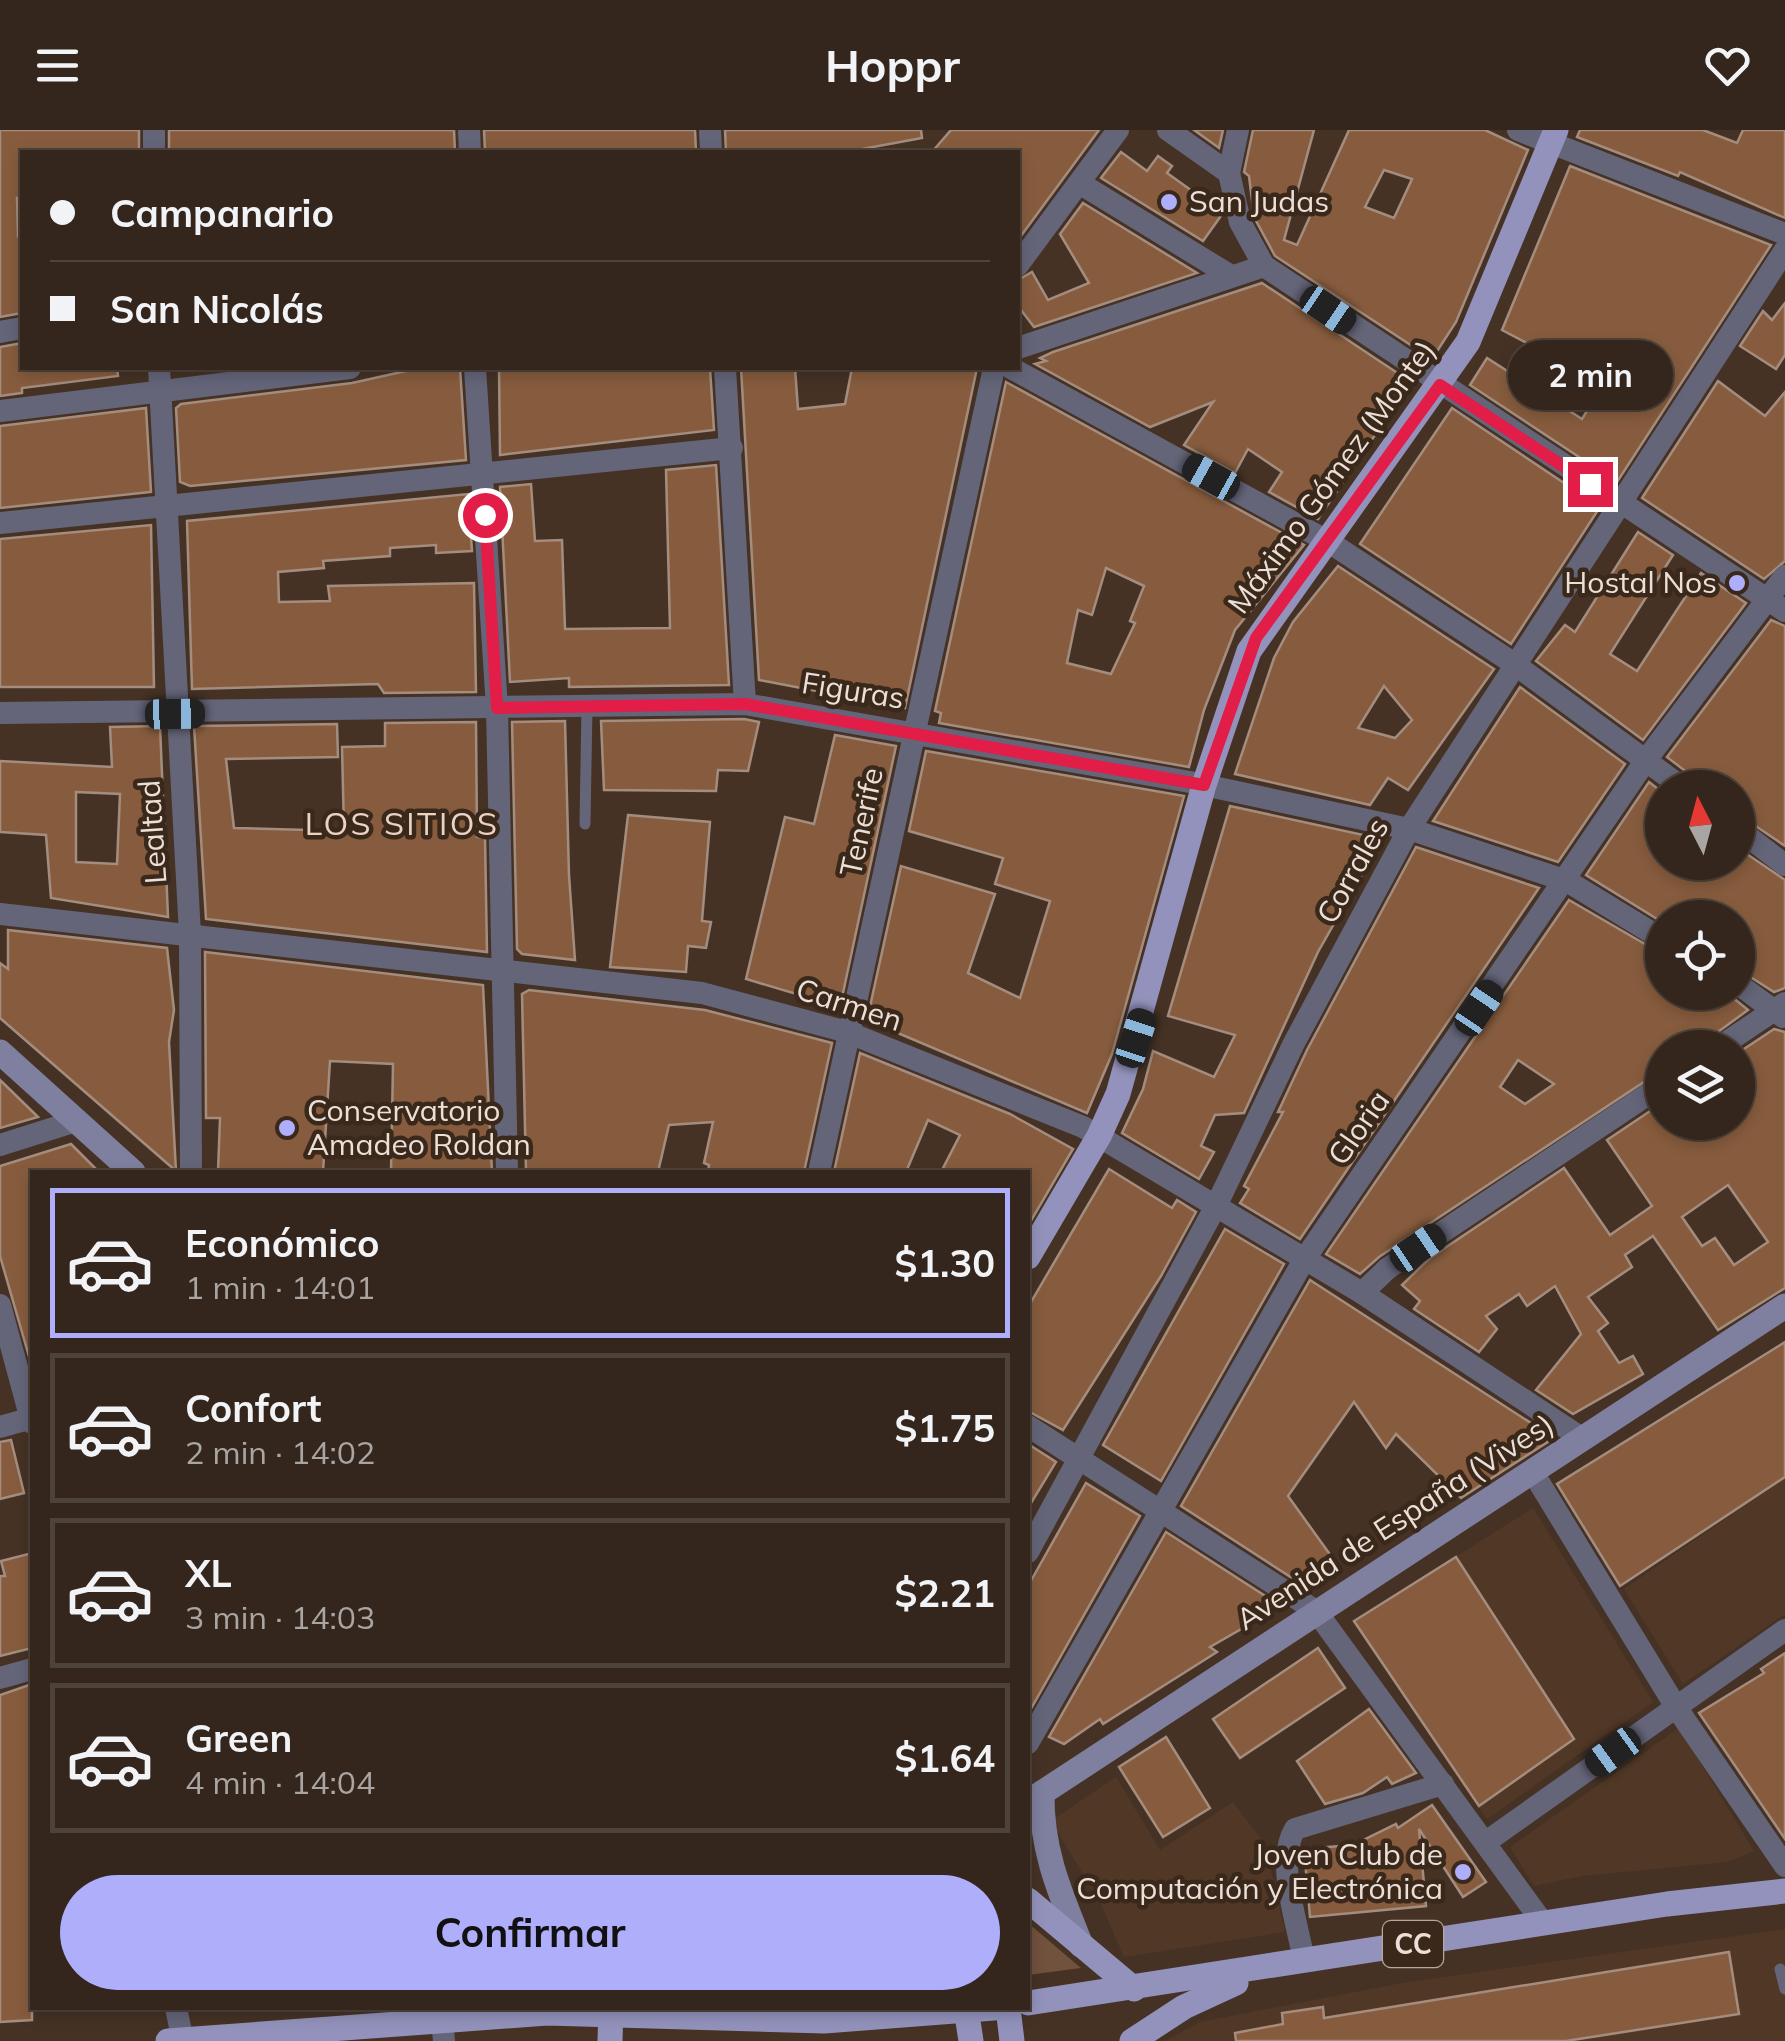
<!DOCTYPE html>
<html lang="es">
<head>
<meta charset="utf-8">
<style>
  :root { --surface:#34261c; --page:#3c2e25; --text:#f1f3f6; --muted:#a9a5a3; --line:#4e433b; --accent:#afaefa }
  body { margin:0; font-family:Mulish,sans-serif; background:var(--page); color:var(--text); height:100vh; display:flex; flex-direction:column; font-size:38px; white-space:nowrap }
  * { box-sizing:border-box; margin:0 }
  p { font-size:32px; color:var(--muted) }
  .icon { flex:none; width:55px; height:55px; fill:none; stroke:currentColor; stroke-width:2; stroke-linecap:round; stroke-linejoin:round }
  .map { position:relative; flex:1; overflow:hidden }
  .panel { position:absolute; left:30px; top:1040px; width:1000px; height:840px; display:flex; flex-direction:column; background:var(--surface); border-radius:0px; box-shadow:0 5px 15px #0003,0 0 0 2px var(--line) }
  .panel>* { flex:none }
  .banner { position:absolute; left:20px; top:20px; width:1000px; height:220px; border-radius:0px; box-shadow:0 5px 15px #0003,0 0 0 2px var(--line); display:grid; align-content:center; height:220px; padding:0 30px; background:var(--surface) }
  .needle { width:65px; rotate:354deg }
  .controls { position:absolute; left:1645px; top:640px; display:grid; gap:20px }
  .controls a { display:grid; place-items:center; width:110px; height:110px; border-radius:50%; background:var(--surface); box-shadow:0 5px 15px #0003,0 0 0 2px var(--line); font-size:50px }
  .end { position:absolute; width:45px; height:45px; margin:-22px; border:12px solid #e11d48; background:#fff; box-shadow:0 0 0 5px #fff }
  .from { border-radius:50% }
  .bubble { position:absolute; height:70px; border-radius:35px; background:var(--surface); box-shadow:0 5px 15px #0003,0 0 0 2px var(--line); font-size:32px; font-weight:700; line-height:70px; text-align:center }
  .car { position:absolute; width:30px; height:60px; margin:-30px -15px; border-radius:12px; box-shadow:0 0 8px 2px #0007; background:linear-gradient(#222 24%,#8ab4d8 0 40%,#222 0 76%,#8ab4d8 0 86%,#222 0) }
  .banner b { display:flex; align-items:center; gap:35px; height:95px; font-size:38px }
  .banner b+b { border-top:2px solid var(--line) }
  .banner i { width:25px; height:25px; background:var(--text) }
  ul { padding:18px 0 0; list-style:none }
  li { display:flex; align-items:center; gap:30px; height:150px; margin:0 20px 15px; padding:0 10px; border:5px solid var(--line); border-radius:0px }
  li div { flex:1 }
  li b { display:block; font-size:38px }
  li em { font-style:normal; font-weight:700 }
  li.current { border-color:var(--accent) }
  li>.icon { width:90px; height:90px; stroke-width:1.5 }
  .button { display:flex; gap:20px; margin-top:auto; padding:20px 30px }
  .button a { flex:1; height:115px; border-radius:60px; background:var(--accent); color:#111; font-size:40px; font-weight:700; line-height:115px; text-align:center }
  header { display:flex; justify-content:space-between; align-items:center; height:130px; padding:0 30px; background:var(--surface); font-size:45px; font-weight:700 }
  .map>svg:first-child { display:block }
  .built { fill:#513826 }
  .green { fill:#71523d }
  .building { fill:#875c3e; stroke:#a48d7e; stroke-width:2.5; fill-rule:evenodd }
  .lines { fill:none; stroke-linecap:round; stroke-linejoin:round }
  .lane { stroke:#65657a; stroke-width:11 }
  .street { stroke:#65657a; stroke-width:22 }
  .secondary { stroke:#7f7f9f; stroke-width:25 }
  .primary { stroke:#9292bc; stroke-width:25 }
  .route { stroke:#e11d48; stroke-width:12 }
  .poi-dot { fill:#afaefa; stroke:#3a281b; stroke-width:4 }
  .labels { text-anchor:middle; stroke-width:9; stroke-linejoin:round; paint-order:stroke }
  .shield { fill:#3a281b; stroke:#b7a89f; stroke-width:2.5 }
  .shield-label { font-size:28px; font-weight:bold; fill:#ecdfd7 }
  .poi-label { font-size:30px; fill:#ecdfd7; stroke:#3a281b; text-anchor:start }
  .street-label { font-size:30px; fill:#ecdfd7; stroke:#3a281b }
  .neighbourhood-label { font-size:32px; letter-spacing:2.5px; fill:#ebd2c2; stroke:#3a281b }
</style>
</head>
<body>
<header><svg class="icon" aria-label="menu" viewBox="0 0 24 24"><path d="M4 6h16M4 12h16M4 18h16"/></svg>Hoppr<svg class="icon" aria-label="heart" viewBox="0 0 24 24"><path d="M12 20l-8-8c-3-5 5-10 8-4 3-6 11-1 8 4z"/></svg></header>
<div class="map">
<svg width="1785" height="1911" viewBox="0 0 1785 1911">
  <rect width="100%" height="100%" fill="#453225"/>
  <g class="built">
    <polygon points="1785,1348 1785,1484 1683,1554 1624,1459"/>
    <polygon points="1533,1378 1653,1572 1487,1689 1354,1491"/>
    <polygon points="1679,1598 1754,1721 1727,1732 1582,1746 1534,1756 1510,1717"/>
    <polygon points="1116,1647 1160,1720 1233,1672 1265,1714 1285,1802 1124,1827 1100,1772 1051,1691"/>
    <polygon points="1785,1799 1785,1911 1165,1911 1200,1892 1402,1853"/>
  </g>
  <polygon class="green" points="1028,1793 1081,1838 1028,1845"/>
  <g class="building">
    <polygon points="0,0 139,0 139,22 22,22 22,68 17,68 18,106 22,104 22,183 0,187"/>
    <polygon points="169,0 454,0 455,22 169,22"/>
    <polygon points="484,0 695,0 696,22 485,22"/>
    <polygon points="725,0 921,0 922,8 846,22 726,22"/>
    <polygon points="951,0 1099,0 1018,110 1018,22 932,22"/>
    <polygon points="1194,0 1223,0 1219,18"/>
    <path d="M 1253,0 L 1314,0 L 1284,110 L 1297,115 L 1349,0 L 1485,0 L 1528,20 L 1456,192 L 1432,229 L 1275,126 L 1254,87 L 1249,46 L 1244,42 ZM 1384,40 L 1412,49 L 1394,88 L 1365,77 Z"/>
    <polygon points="1580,0 1703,0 1737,13 1743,0 1785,0 1785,88 1680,42 1678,46 1577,7"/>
    <polygon points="1121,22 1147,41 1158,26 1172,36 1167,43 1223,83 1203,111 1101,48"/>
    <polygon points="1570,36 1771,115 1617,352 1470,255 1487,228 1582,289 1604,254 1502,200"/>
    <polygon points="1083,73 1197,143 1034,197 1018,176 1018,150 1032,142 1048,170 1089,153 1060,104"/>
    <polygon points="1262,153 1411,252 1318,389 1269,362 1282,342 1248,319 1235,343 1184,315 1213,272 1150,297 1035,234 1046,231 1040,228 1053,222"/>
    <polygon points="1785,173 1785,225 1776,239 1740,216 1763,181 1772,190"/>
    <polygon points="22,213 22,238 117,238 118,246 22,258 22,263 0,266 0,217"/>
    <polygon points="460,238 466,330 190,356 180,352 176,278 181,274 352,253 415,239"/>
    <polygon points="499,238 710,238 714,300 500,325"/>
    <polygon points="741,238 795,238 798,279 845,274 852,238 977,238 905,578 759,550"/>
    <polygon points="1718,251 1765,286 1785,262 1785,431 1764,449 1642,368"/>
    <path d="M 1006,252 L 1304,415 L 1235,500 L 1204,580 L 1189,637 L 939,593 L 941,583 L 935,581 ZM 1106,438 L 1144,456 L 1130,491 L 1135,493 L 1111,544 L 1067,533 L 1078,480 L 1092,485 Z"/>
    <polygon points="146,278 151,362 0,378 0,296"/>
    <polygon points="1452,278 1600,377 1511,514 1360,414"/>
    <polygon points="716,335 729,555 569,557 569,548 510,552 500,357 531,354 535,411 562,410 565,499 670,498 666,340"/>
    <polygon points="468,364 472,421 436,423 436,415 390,418 390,426 323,431 324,438 278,442 279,472 330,471 328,456 474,453 476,562 384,563 378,554 192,559 187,391"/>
    <polygon points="151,395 154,557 0,557 0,409"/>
    <polygon points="1638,402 1673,425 1610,524 1637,541 1701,443 1746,473 1643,610 1536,531 1565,495 1575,502"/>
    <path d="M 1338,436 L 1494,539 L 1408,660 L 1388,648 L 1370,675 L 1235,644 L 1274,528 L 1293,492 ZM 1384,556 L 1412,590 L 1395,608 L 1358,598 Z"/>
    <polygon points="1771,490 1785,496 1785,716 1738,684 1738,658 1698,658 1693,647 1667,627"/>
    <polygon points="1520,557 1625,634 1558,732 1433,691"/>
    <polygon points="744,589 759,592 748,641 718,640 716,661 604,660 601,591"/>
    <polygon points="565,591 569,745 575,830 522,824 517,819 512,592"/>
    <polygon points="476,592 477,707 485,708 487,822 206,789 194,596 337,594 338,627 226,629 234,698 344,701 342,617 385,616 385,593"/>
    <path d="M 160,596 L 168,787 L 51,768 L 46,705 L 0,702 L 0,631 L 112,637 L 110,597 ZM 76,662 L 120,664 L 117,734 L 76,732 Z"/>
    <polygon points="835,605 896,616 840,877 746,849 785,687 814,694"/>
    <polygon points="926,621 1184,666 1112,924 1087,983 867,890 901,736 995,764 968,843 1020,868 1050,771 995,754 1003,728 909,701"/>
    <polygon points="1649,652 1662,662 1662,732 1738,732 1738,718 1785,750 1785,858 1774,862 1738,839 1738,788 1662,788 1662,792 1586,745"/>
    <polygon points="1230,676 1382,709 1318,822 1244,983 1215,985 1201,1016 1214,1022 1199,1049 1122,1003 1143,959 1153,921 1214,947 1235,905 1168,886"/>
    <polygon points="628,685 710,692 702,791 711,792 706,818 688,816 686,842 610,837"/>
    <polygon points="1416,717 1539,758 1300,1109 1240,1073 1249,1059 1244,1056 1283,982 1278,982 1307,920"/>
    <path d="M 1569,770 L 1662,824 L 1662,862 L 1726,862 L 1748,880 L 1696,918 L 1662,918 L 1662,940 L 1379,1127 L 1360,1144 L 1326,1124 ZM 1518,930 L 1554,954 L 1525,974 L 1500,957 Z"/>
    <polygon points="8,800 167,818 174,880 169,912 176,1041 0,888 0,833 8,839"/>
    <polygon points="205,822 483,855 492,1042 391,1042 393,934 330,931 323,1042 218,1042 220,988 206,988"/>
    <polygon points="529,860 705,880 832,913 804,1042 708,1042 709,1035 704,1033 713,992 669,995 658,1042 526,1042 522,864"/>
    <path d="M 1774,899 L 1785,902 L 1785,1158 L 1718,1200 L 1653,1106 L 1625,1125 L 1632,1137 L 1588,1167 L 1608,1193 L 1598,1201 L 1619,1233 L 1633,1226 L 1643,1244 L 1573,1284 L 1536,1260 L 1581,1204 L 1555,1156 L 1527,1176 L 1519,1164 L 1486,1186 L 1497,1199 L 1479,1222 L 1414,1179 L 1420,1171 L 1402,1155 L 1430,1128 L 1564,1038 L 1610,1105 L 1652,1076 L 1607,1010 L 1662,973 L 1662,992 L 1738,992 L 1738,923 ZM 1728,1055 L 1768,1112 L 1734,1135 L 1715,1108 L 1702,1116 L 1682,1087 Z"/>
    <polygon points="860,923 1010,984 1073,1019 1028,1096 1028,1042 941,1042 960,1005 928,990 906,1042 834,1042"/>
    <polygon points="0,950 38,987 0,998"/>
    <polygon points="71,1014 99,1042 32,1042 30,1230 0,1126 0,1036"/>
    <polygon points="1109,1039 1172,1078 1177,1070 1196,1082 1161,1146 1063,1300 1028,1281 1028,1177"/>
    <polygon points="1225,1099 1284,1134 1161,1351 1103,1315"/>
    <polygon points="1310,1150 1554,1308 1461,1368 1396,1304 1386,1318 1354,1272 1288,1366 1339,1437 1309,1459 1181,1376"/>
    <polygon points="1785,1212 1785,1347 1620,1456 1557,1354"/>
    <polygon points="11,1310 24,1363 0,1369 0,1312"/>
    <polygon points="1028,1314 1056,1332 1028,1378"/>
    <polygon points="1086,1353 1140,1386 1028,1584 1028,1456"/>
    <polygon points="1166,1402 1281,1476 1210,1517 1217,1522 1103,1594 1100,1589 1064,1614 1049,1607"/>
    <polygon points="32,1423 32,1518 0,1526 0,1446 5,1446 1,1431"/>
    <polygon points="1456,1427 1574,1609 1479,1676 1354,1491"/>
    <polygon points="1318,1518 1345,1558 1240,1628 1213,1589"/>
    <polygon points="1785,1523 1785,1709 1699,1583 1764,1543 1761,1539"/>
    <polygon points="32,1554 32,1890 0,1892 0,1565"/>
    <polygon points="1369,1579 1416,1643 1392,1654 1387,1647 1363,1663 1325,1674 1297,1631"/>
    <polygon points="1166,1607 1210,1678 1163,1707 1119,1637"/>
    <polygon points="1432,1675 1486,1752 1463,1767 1419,1699 1426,1776 1310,1787 1304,1719 1353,1715 1396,1694 1398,1698"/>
    <polygon points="1729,1822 1739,1884 1566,1911 1236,1911 1235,1903 1283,1894 1282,1883 1323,1877 1324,1888"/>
  </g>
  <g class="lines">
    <g class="lane">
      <polyline points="585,694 587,576"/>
      <polyline points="1780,1839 1785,1859"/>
    </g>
    <g class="street">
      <polyline points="154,0 154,22"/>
      <polyline points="469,0 470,22"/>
      <polyline points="710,0 711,22"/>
      <polyline points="1168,0 1229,43 1240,92 1264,136 1785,481"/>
      <polyline points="1518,0 1785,104"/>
      <polyline points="1229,43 1238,0"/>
      <polyline points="1081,54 1231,146"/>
      <polyline points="1018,135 1118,0"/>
      <polyline points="0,202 22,198"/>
      <polyline points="1018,218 1264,136"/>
      <polyline points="159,238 190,804 191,1042"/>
      <polyline points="475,238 497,578 507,1042"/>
      <polyline points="725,238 745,574"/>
      <polyline points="1011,238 1329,412 1513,533 1683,658"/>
      <polyline points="0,281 350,238"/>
      <polyline points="0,393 732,318"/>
      <polyline points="0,583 745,574 1190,652 1409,699 1567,751 1662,809"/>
      <polyline points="1738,699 1785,735"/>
      <polyline points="0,784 702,863 847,902 1083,997 1362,1163 1583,1309"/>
      <polyline points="1738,854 1783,887"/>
      <polyline points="1718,918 1785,873"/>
      <polyline points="0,1015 76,991"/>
      <polyline points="819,1042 994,238"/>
      <polyline points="1362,1163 1387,1139 1662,955"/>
      <polyline points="0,1175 32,1293"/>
      <polyline points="1028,1296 1316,1481 1543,1793"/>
      <polyline points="0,1297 32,1288"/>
      <polyline points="1532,1341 1676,1577 1785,1736"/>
      <polyline points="1028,1422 1217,1074 1294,913 1409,699 1785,120"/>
      <polyline points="0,1548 32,1539"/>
      <polyline points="1028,1613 1304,1130 1646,630 1785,446"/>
      <polyline points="1486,1712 1785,1500"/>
      <path d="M 1304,1831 C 1298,1794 1275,1732 1295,1699 L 1443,1654"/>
      <polyline points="176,1878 183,1911"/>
      <polyline points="442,1889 444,1911"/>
    </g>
    <g class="secondary">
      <polyline points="0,922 133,1042"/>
      <path d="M 1042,1663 C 1041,1720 1060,1763 1081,1815"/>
      <polyline points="1028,1672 1785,1176"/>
    </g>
    <g class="primary">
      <polyline points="1028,1127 1099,1006 1118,964 1204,655 1249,521 1468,212 1556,0"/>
      <polyline points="1028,1770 1134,1859"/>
      <polyline points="1028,1873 1667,1774 1785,1761"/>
      <polyline points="966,1878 971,1911"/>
      <polyline points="1008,1878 1012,1911"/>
      <polyline points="168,1911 547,1883 824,1891 994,1878"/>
      <polyline points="610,1911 611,1878"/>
      <polyline points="1132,1911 1184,1877 1236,1853"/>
    </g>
  </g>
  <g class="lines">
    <polyline class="route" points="485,385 497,578 745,574 1204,655 1256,508 1440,255 1590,354"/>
  </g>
  <g class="poi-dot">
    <circle cx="1169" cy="72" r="10"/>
    <circle cx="1737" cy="453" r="10"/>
    <circle cx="287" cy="998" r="10"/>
    <circle cx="1463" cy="1742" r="10"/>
  </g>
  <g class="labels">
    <rect class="shield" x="1383" y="1791" width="60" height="46" rx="8"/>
    <g class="shield-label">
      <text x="1413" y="1824">CC</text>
    </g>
    <g class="poi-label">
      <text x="1189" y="82">San Judas</text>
      <text x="1717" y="463" text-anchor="end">Hostal Nos</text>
      <text x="307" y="991">Conservatorio<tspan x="307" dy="34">Amadeo Roldan</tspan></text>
      <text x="1443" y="1735" text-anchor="end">Joven Club de<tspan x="1443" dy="34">Computación y Electrónica</tspan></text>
    </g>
    <g class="street-label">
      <text transform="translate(1332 347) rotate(-54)" y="10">Máximo Gómez (Monte)</text>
      <text transform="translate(853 561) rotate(9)" y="10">Figuras</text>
      <text transform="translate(862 692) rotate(-78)" y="10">Tenerife</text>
      <text transform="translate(153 702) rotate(-94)" y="10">Lealtad</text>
      <text transform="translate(1353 741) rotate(-61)" y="10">Corrales</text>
      <text transform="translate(849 875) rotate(18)" y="10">Carmen</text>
      <text transform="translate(1359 998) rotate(-55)" y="10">Gloria</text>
      <text transform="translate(1395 1392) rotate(-33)" y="10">Avenida de España (Vives)</text>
    </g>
    <g class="neighbourhood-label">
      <text x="402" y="705">LOS SITIOS</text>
    </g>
  </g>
</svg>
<div class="controls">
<a><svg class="needle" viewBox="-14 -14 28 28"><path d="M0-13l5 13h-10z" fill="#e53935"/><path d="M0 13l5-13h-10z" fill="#a9a5a3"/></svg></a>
<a><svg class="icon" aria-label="locate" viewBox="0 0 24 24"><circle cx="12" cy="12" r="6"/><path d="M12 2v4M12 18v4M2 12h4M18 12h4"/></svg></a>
<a><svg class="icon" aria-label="layers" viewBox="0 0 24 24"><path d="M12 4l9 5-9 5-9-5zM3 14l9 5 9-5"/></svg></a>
</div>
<i class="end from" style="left:485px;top:385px"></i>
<i class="end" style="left:1590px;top:354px"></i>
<div class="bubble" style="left:1508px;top:210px;width:165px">2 min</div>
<i class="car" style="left:1328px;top:180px;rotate:124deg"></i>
<i class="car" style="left:1211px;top:347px;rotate:299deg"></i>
<i class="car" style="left:175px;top:584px;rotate:89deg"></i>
<i class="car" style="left:1479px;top:878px;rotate:34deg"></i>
<i class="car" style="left:1136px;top:908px;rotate:18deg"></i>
<i class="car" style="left:1418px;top:1118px;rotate:56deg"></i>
<i class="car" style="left:1613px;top:1622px;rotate:234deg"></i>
<div class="banner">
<b><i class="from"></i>Campanario</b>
<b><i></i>San Nicolás</b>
</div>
<section class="panel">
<ul>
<li class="current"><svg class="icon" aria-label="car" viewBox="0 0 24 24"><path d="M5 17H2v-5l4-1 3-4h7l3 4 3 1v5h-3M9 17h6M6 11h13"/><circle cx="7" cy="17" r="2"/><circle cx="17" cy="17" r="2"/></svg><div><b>Económico</b><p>1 min · 14:01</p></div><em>$1.30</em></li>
<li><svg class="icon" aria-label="car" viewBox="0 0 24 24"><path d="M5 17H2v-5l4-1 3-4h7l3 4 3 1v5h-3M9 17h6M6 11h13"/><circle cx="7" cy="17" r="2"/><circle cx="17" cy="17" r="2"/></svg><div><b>Confort</b><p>2 min · 14:02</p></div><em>$1.75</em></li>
<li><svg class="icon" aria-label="car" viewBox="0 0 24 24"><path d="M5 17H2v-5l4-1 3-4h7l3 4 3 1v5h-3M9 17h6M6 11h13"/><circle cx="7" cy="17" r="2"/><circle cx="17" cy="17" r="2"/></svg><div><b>XL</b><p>3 min · 14:03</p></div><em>$2.21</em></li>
<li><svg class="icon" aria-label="car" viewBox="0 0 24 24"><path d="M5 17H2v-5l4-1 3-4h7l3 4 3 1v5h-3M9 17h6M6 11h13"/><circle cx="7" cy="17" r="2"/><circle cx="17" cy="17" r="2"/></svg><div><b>Green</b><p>4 min · 14:04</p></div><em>$1.64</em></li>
</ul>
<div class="button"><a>Confirmar</a></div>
</section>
</div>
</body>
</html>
